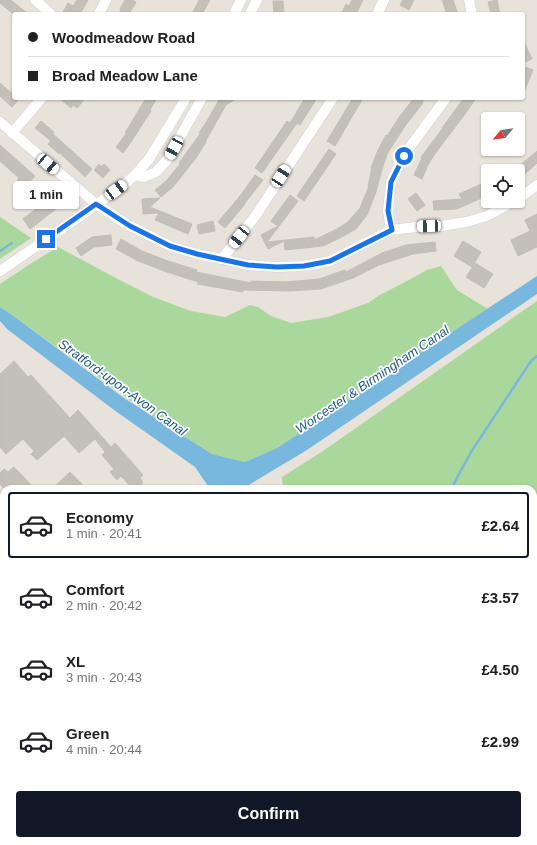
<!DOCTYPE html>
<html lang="en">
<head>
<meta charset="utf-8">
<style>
  :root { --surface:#fff; --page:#f6f6f6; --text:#202124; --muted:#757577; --line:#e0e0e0; --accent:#111827 }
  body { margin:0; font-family:Arial,sans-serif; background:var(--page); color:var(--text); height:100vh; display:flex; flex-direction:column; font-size:15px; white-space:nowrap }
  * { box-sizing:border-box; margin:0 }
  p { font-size:13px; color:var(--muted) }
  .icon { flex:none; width:22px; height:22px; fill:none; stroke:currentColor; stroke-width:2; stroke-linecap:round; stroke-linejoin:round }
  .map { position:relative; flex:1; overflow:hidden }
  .sheet { position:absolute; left:0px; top:485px; width:537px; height:360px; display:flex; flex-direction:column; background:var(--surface); border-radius:12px 12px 0 0; box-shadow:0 1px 3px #0004 }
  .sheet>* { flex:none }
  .banner { position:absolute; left:12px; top:12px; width:513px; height:88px; border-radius:4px; box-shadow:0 1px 3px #0004; display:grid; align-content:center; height:88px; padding:0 16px; background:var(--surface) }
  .needle { width:26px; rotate:241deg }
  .tools { position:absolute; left:481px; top:112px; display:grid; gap:8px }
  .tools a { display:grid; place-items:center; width:44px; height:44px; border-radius:4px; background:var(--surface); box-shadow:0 1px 3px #0004; font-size:20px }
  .end { position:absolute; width:18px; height:18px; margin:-9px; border:5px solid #1a73e8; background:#fff; box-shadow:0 0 0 2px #fff }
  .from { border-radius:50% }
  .bubble { position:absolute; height:28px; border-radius:4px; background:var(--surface); box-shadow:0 1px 3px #0004; font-size:13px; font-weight:600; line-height:28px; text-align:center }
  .car { position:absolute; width:12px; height:24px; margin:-12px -6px; border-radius:5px; box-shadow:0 0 3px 1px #0007; background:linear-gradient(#fff 24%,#345 0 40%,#fff 0 76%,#345 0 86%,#fff 0) }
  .banner b { display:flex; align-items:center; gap:14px; height:38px; font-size:15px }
  .banner b+b { border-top:1px solid var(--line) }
  .banner i { width:10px; height:10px; background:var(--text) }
  ul { padding:7px 0 0; list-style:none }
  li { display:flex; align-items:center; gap:12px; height:66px; margin:0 8px 6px; padding:0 8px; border:2px solid transparent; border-radius:4px }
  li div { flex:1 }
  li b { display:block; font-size:15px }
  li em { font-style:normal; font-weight:600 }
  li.current { border-color:var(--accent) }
  li>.icon { width:36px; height:36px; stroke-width:1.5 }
  .action { display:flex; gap:8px; margin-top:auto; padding:8px 16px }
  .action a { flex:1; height:46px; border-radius:4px; background:var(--accent); color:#fff; font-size:16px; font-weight:600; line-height:46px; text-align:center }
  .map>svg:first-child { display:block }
  .industrial { fill:#dcdae0 }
  .green { fill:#aad89c }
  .water { fill:#78b8de }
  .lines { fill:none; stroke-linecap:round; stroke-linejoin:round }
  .stream { stroke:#78b8de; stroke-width:2.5 }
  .river { stroke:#78b8de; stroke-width:15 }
  .building { fill:#c3c0b9; stroke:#c2bfb4 }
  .minor-casing { stroke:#cfd0de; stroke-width:11 }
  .minor { stroke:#fff; stroke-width:10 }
  .route { stroke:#1a73e8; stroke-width:5 }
  .labels { text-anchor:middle; stroke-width:3.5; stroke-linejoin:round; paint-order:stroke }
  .water-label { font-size:13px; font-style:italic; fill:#1d5684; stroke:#fff }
</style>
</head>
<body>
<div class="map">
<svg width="537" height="845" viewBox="0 0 537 845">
  <rect width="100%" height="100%" fill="#e8e3da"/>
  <polygon class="industrial" points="0,598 4,611 4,841 533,841 533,811 537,814 537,845 0,845"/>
  <g class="green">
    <polygon points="0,217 31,238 0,259"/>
    <polygon points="58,247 112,276 153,297 191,311 225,317 250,305 258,307 271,316 291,323 328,317 368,303 378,296 405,282 427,270 441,266 457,290 488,309 277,448 245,462 212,454 139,407 15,317 0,307 0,284 30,264"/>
    <polygon points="537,301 537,814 533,811 533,489 283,489 282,477 323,451"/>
    <polygon points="0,557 4,557 4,595 0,592"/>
  </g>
  <polygon class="water" points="537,276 537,294 307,450 242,489 206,489 208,486 195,467 114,410 7,329 0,321 0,307 15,317 124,398 212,454 245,462 277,448"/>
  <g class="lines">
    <g class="stream">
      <polyline points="0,251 12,243"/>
      <polyline points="451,489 471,452 531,361 537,356"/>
    </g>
    <polyline class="river" points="533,786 537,791"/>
  </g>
  <g class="building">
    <polygon points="0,0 11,0 28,14 13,14 0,3"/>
    <polygon points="77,0 88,0 80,14 62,14 68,3 73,6"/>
    <polygon points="125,0 133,0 136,2 129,14 118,14 121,10 120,9"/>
    <polygon points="199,0 210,0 202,14 192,14"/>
    <polygon points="352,0 363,0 356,14 341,14 346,4 349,6"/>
    <polygon points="403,0 414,0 409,10 400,5"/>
    <polygon points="442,0 453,0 458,14 447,14"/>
    <polygon points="497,0 500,13 491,14 488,2"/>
    <polygon points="273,1 283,1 284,14 274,14"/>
    <polygon points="523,40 532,59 523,63"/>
    <polygon points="523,66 533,70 523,94"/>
    <polygon points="0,83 14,95 14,98 17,98 19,99 12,107 0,96"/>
    <polygon points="59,98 79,98 83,101 77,108 73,105 71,108"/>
    <polygon points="146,98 157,98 150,110 151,111 131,142 123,153 116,147 126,134 125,133"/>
    <polygon points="220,98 237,98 226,105 205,142 206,142 196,158 173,187 161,197 155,190 167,180 180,164 179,163 200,134 199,133 207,121"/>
    <polygon points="305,98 317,98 300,125 297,123 262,173 255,168 287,121 290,123"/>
    <polygon points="353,98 363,98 335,146 327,141"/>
    <polygon points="414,98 425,98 422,102 423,103 405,126 387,154 381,173 376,192 367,215 356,229 340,238 323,246 285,250 284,241 268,249 261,235 278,226 271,221 290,195 298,201 267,242 314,237 314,240 337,229 348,222 360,208 369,186 368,186 372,168 371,168 378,150 386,135 387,136 400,116"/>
    <polygon points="464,98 476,98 465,114 437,151 428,165 422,179 414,175 422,158 421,157 443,128 442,128"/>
    <polygon points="41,121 54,132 53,134 92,169 85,177 60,153 59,154 48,144 51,141 35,128"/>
    <polygon points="0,145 35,176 25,187 17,180 19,178 0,161"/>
    <polygon points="329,149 336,154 304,201 297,196"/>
    <polygon points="537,151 537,163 525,174 519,166"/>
    <polygon points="99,164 101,167 104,164 110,170 103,178 94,170"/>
    <polygon points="255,175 263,180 245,203 245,204 225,228 218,222 240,196"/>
    <polygon points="488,181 488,195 457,209 434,210 433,201 462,199 459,194"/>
    <polygon points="61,189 67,197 63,199 65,202 30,229 23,219 40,206 38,204 55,191 57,192"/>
    <polygon points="416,193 425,205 417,211 408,199"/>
    <polygon points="160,198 150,207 192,224 188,234 155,220 159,213 143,214 142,199"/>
    <polygon points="537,214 537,245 532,236 537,247 518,256 511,240 530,231 525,220"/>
    <polygon points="213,221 215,231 199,234 197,225"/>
    <polygon points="111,235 112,245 94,247 81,256 76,248 92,237"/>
    <polygon points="121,239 142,251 168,261 197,270 196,272 251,283 251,281 285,282 319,279 345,270 346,272 382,253 406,245 435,242 436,251 413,254 379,265 353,278 321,289 289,291 243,290 243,292 197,284 198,282 164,271 136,260 116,249"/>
    <polygon points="463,241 481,252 472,267 454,256"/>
    <polygon points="475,263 493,274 484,288 466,277"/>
    <polygon points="14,361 28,377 31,375 70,418 78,410 111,447 115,443 143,475 140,478 142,480 142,484 139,486 130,486 121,476 117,480 110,472 114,469 102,455 105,452 95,439 79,453 64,436 37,460 31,454 34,451 23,439 6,454 0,447 0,374"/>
    <polygon points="14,467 35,489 4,489 0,484 0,473 4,469 8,472"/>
    <polygon points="70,472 87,489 52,489"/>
  </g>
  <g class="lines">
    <defs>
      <g id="minor">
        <polyline points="35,0 51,14"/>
        <polyline points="469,0 472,14"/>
        <polyline points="99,14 106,0"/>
        <polyline points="234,14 241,0"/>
        <polyline points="250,14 257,0"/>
        <polyline points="377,14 384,0"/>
        <polyline points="0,122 96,204 130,226 170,246 197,254 222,259 248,265 277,267 304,266 330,261 391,230 416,227 441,226 466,222 487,216 514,201"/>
        <polyline points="12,133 42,98"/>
        <polyline points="135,175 144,177 156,172 167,160 202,98"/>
        <polyline points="518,199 537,185"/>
        <polyline points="391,230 388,211 391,182 404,155 446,98"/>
        <polyline points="222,259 256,215 333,98"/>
        <polyline points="0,271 82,215 126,183 135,175 149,159 186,98"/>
        <polyline points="0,651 4,665"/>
        <polyline points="0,761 4,762"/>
        <polyline points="353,841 362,845"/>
        <polyline points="500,841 505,845"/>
        <polyline points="198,845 199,841"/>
      </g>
    </defs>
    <use href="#minor" class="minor-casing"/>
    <use href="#minor" class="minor"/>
  </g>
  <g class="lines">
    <polyline class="route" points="46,239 96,204 130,226 170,246 197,254 248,265 277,267 304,266 330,261 392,230 388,211 391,182 404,156"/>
  </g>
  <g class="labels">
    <g class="water-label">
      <text transform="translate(372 379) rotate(-34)" y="5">Worcester &amp; Birmingham Canal</text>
      <text transform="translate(123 387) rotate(36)" y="5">Stratford-upon-Avon Canal</text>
    </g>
  </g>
</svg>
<div class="tools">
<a><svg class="needle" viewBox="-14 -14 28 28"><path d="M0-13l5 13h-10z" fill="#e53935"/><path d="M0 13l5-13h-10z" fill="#757577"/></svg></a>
<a><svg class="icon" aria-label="locate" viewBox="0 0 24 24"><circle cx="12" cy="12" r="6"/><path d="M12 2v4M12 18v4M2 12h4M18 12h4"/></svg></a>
</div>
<i class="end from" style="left:404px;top:156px"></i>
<i class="end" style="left:46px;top:239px"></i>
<div class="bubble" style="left:13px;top:181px;width:66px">1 min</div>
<i class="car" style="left:174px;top:148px;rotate:209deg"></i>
<i class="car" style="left:48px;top:164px;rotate:130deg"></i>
<i class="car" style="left:281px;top:176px;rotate:33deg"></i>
<i class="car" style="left:116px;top:190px;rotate:54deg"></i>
<i class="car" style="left:429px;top:226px;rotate:268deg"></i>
<i class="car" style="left:239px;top:237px;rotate:218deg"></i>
<div class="banner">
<b><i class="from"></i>Woodmeadow Road</b>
<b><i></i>Broad Meadow Lane</b>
</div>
<section class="sheet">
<ul>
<li class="current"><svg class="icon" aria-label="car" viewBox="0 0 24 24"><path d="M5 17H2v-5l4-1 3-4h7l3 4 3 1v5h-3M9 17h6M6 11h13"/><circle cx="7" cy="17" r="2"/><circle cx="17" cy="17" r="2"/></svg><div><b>Economy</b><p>1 min · 20:41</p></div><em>£2.64</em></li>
<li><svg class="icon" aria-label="car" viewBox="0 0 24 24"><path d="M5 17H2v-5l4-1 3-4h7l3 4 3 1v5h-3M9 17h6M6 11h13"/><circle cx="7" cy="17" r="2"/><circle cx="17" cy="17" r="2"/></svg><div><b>Comfort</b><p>2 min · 20:42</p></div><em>£3.57</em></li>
<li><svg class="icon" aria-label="car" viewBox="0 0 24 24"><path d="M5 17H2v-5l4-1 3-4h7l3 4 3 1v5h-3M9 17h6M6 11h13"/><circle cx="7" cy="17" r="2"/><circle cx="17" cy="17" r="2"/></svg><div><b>XL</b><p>3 min · 20:43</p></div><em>£4.50</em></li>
<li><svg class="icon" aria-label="car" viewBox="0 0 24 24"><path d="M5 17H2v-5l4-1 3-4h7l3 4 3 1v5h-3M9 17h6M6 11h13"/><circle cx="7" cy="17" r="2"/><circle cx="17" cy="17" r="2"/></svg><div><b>Green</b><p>4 min · 20:44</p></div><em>£2.99</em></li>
</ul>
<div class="action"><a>Confirm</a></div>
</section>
</div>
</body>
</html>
